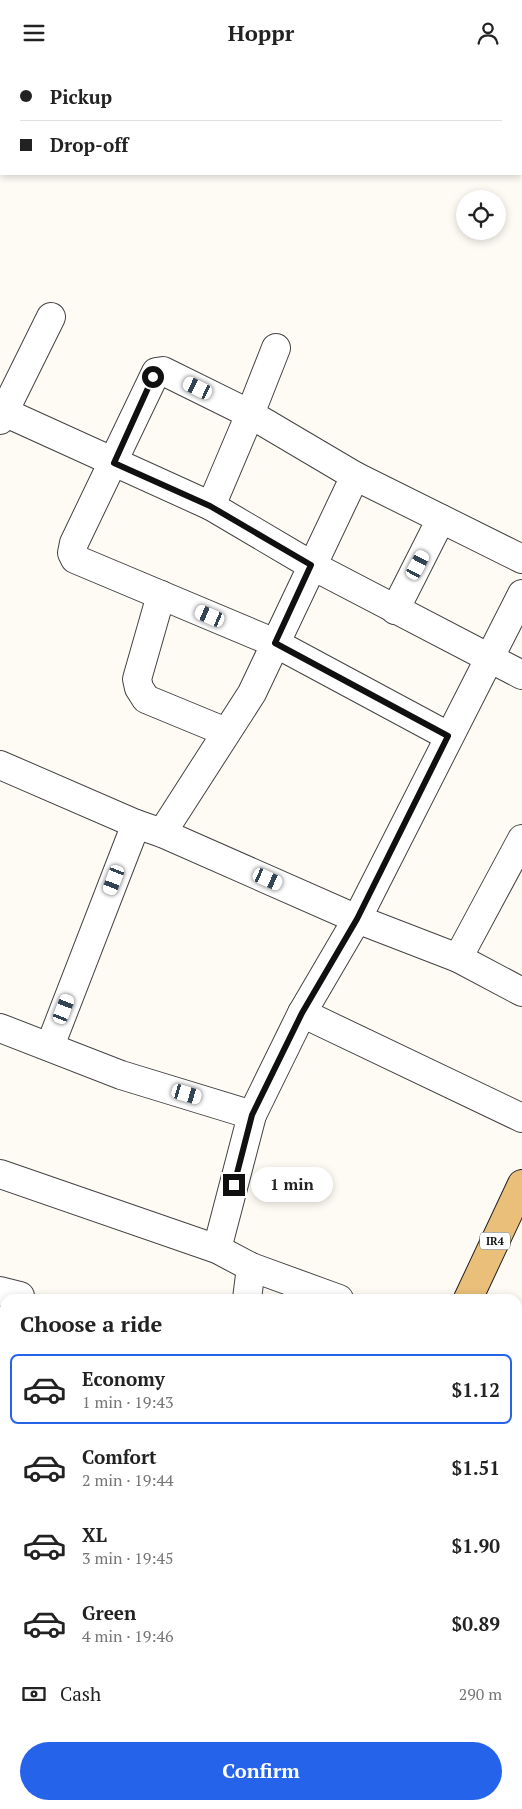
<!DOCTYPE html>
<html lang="en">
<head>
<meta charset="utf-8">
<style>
  :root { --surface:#fff; --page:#f6f6f6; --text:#222; --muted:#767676; --line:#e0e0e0; --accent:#2563eb }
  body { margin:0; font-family:"PT Serif",serif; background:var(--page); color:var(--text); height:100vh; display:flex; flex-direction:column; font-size:19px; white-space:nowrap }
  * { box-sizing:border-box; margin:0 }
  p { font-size:16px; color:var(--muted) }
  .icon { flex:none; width:28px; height:28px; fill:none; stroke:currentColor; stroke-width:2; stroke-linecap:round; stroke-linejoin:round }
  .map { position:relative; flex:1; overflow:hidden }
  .details { position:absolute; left:0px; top:1229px; width:522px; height:516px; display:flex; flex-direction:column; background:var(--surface); border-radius:15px 15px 0 0; box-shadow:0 2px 8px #0003 }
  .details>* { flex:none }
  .guide { position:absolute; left:0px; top:0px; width:522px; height:110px; box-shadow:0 2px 8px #0003; display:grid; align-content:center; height:110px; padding:0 20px; background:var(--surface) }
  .tools { position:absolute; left:456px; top:125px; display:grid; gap:10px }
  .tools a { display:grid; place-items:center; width:50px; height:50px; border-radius:50%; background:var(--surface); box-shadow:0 2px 8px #0003; font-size:25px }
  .end { position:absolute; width:22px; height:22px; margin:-11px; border:6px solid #101010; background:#fff; box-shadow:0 0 0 2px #fff }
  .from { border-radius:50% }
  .bubble { position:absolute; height:35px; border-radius:18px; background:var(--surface); box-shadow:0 2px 8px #0003; font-size:16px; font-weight:700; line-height:35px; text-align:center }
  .car { position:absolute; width:15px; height:30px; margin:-15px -8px; border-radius:6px; box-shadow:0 0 4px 1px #0007; background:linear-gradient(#fff 24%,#345 0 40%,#fff 0 76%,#345 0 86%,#fff 0) }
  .guide b { display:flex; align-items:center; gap:18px; height:48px; font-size:19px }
  .guide b+b { border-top:1px solid var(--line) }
  .guide i { width:12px; height:12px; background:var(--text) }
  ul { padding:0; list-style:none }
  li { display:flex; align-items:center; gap:15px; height:70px; margin:0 10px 8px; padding:0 10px; border:2px solid transparent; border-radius:8px }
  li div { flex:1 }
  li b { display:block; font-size:19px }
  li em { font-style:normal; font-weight:700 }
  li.active { border-color:var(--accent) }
  li>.icon { width:45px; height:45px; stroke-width:1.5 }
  h2 { padding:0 20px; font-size:22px; line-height:60px }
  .pay { display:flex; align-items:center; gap:12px; height:55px; padding:0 20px; font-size:19px }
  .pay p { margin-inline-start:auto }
  .action { display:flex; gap:10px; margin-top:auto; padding:10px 20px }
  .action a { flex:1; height:58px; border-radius:30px; background:var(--accent); color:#fff; font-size:20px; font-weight:700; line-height:58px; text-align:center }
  header { display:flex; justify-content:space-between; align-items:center; height:65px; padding:0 20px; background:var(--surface); font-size:22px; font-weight:700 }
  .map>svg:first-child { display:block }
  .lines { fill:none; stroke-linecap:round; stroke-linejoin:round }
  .street-casing { stroke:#434343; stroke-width:30 }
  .primary-casing { stroke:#212121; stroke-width:30 }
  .street { stroke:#fff; stroke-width:28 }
  .primary { stroke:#e9bf7a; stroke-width:28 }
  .route { stroke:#101010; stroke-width:6 }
  .labels { text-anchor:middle; stroke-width:5; stroke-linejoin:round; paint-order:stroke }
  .shield { fill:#fff; stroke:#585858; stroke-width:1 }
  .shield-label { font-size:11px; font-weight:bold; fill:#101010 }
</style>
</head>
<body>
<header><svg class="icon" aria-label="menu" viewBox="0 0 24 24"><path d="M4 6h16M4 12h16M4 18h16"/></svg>Hoppr<svg class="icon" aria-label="person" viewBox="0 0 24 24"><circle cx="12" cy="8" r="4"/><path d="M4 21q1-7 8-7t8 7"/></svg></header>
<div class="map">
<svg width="522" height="1744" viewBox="0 0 522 1744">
  <rect width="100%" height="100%" fill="#fefbf5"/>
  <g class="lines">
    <defs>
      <g id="street">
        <polyline points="276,283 250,349 355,411"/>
        <polyline points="4,347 211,441 311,500 522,610"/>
        <polyline points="0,355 51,252"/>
        <polyline points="211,441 250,349 163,306 156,307 74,478 72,488 75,494 275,578 448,671"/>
        <polyline points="161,530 137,614 139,623 146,634 226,667"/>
        <polyline points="395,545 441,454"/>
        <polyline points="0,700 136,759 162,768 357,854 458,893 522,927"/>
        <polyline points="162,768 252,628 355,411 522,494"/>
        <polyline points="458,893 522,774"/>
        <polyline points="302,948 522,1053"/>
        <polyline points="0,963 121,1010 252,1050 217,1184"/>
        <polyline points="50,981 136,759"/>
        <polyline points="252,1050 302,948 357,854 522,529"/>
        <polyline points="0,1109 217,1184 251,1202 339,1234"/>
        <polyline points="0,1226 20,1231"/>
        <polyline points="247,1234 251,1202"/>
        <polyline points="518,1264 522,1266"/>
        <polyline points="0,1494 5,1485"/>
        <polyline points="518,1556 522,1547"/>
        <polyline points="0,1579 5,1581"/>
        <polyline points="518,1678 522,1680"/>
        <polyline points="0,1719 5,1722"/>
        <polyline points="34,1740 41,1744"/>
        <polyline points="336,1740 343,1744"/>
        <polyline points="450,1744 453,1740"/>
      </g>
      <g id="primary">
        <polyline points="468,1234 522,1119"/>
        <polyline points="200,1744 202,1740"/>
      </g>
    </defs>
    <use href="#street" class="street-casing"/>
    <use href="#primary" class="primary-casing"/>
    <use href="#street" class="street"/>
    <use href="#primary" class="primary"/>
  </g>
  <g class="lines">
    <polyline class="route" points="153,312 114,398 210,441 311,500 275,578 448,671 357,854 302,948 252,1050 234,1120"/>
  </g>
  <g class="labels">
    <rect class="shield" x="480" y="1167.5" width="30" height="17" rx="4"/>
    <g class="shield-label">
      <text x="495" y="1180">IR4</text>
    </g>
  </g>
</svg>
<div class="tools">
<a><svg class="icon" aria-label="locate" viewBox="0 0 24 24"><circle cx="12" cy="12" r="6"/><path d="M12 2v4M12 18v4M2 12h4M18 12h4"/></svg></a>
</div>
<i class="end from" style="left:153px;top:312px"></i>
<i class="end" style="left:234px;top:1120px"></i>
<div class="bubble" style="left:251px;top:1102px;width:82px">1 min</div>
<i class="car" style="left:198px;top:323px;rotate:296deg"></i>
<i class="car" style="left:418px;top:500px;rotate:28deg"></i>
<i class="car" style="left:210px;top:551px;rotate:293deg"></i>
<i class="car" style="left:268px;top:814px;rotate:114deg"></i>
<i class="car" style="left:114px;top:815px;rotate:201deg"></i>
<i class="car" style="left:64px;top:944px;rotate:21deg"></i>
<i class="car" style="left:187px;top:1029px;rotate:106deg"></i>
<div class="guide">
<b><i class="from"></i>Pickup</b>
<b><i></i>Drop-off</b>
</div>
<section class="details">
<h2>Choose a ride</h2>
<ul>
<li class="active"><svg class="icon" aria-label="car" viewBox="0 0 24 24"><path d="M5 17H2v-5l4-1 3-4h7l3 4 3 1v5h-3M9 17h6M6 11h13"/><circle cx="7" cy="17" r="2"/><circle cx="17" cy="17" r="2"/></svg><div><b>Economy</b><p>1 min · 19:43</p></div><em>$1.12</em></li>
<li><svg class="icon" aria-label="car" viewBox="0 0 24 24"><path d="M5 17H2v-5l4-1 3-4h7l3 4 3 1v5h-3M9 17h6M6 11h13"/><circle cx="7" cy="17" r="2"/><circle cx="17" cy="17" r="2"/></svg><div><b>Comfort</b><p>2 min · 19:44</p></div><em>$1.51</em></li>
<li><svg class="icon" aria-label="car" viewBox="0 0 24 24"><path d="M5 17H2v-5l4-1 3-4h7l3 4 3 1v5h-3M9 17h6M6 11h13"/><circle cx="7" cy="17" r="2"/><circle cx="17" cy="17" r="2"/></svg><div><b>XL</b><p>3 min · 19:45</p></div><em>$1.90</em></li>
<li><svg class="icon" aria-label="car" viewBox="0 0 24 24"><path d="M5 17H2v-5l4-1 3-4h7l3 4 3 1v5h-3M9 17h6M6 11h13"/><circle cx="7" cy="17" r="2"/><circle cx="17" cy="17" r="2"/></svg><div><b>Green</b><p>4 min · 19:46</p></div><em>$0.89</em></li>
</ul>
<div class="pay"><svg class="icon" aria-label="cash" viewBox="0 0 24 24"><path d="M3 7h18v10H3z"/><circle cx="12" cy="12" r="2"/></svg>Cash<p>290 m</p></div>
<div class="action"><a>Confirm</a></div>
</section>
</div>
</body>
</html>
